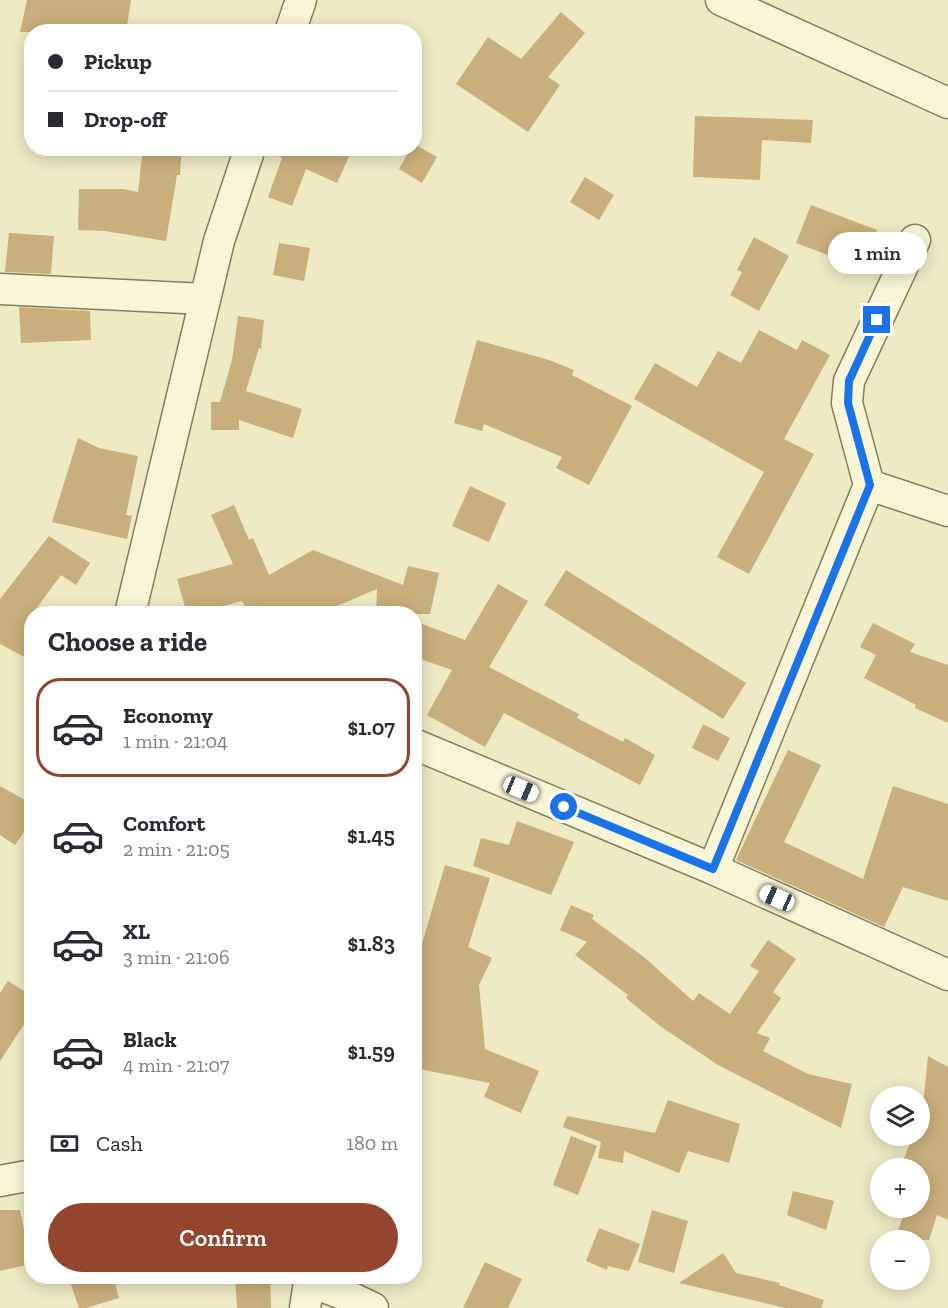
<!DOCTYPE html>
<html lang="en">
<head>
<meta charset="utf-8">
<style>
  :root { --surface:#fff; --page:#f7f7f7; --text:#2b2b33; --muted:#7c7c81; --line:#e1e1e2; --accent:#94452d }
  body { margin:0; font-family:"Zilla Slab",serif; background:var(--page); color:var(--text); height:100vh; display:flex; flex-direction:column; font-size:22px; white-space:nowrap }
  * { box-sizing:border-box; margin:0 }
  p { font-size:20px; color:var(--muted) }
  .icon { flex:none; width:33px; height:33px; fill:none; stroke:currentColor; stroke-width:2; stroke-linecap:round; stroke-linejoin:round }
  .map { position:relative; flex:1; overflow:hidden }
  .details { position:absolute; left:24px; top:606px; width:398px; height:678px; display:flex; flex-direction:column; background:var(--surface); border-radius:24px; box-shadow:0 3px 15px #0003 }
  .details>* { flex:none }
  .guide { position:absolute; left:24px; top:24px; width:398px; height:132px; border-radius:24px; box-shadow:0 3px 15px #0003; display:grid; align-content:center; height:132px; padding:0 24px; background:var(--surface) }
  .tools { position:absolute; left:870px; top:1086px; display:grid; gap:12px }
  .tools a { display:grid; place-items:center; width:60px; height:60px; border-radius:50%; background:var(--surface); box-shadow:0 3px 15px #0003; font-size:30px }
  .end { position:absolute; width:27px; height:27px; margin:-14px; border:8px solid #1a73e8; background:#fff; box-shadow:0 0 0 3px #fff }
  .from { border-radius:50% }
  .bubble { position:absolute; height:42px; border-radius:21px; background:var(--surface); box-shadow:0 3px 15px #0003; font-size:20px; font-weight:600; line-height:42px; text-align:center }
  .car { position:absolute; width:18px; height:36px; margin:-18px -9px; border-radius:8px; box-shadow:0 0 4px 2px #0007; background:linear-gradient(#fff 24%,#345 0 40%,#fff 0 76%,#345 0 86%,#fff 0) }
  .guide b { display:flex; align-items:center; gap:21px; height:57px; font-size:22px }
  .guide b+b { border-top:2px solid var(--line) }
  .guide i { width:15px; height:15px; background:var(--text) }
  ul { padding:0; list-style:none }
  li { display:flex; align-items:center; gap:18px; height:99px; margin:0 12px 9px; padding:0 12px; border:3px solid transparent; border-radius:24px }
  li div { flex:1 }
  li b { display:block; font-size:22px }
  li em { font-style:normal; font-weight:600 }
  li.on { border-color:var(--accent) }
  li>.icon { width:54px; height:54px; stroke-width:1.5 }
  h2 { padding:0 24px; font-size:27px; line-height:72px }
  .pay { display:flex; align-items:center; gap:15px; height:66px; padding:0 24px; font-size:22px }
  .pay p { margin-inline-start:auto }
  .cta { display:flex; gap:12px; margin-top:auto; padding:12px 24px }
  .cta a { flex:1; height:69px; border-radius:36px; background:var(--accent); color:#fff; font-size:24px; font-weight:600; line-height:69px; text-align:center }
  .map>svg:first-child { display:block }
  .building { fill:#c9af7b }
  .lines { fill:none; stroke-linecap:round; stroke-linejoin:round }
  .minor-casing { stroke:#877d5b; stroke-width:33 }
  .minor { stroke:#f8f6d7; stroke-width:30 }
  .route { stroke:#1a73e8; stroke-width:8 }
</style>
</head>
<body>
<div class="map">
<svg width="948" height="1308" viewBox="0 0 948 1308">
  <rect width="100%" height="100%" fill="#edeac4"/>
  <g class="building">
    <polygon points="27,0 131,0 126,32 20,32"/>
    <polygon points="561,12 585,33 548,77 560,85 528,132 456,84 488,37 521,59"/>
    <polygon points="695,116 813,120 811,143 762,140 760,180 693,177"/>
    <polygon points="414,144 437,157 422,183 399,169 411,148 414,148"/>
    <polygon points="143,148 182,148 180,175 177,175 166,241 105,231 78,230 79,189 123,189 138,192"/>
    <polygon points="267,148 353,148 337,183 306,169 292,206 268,197 282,158 267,151"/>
    <polygon points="585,177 614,195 599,220 570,202"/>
    <polygon points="811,205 877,230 862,268 796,243"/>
    <polygon points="9,233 54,236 51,274 5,272"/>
    <polygon points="754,237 789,256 759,311 730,295 742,272 737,270"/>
    <polygon points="279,243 310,248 304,281 273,275"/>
    <polygon points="19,307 90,311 91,340 21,343"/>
    <polygon points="238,316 264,320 261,349 259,348 246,391 302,409 293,438 239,420 239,430 211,430 211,402 220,402 232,360"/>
    <polygon points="759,330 797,350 802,340 830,355 784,439 814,454 749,574 717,557 764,472 634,399 655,363 697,387 718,351 741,363"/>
    <polygon points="477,340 549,360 574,370 572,375 632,406 589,485 556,468 562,457 484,424 482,431 454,423"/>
    <polygon points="78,438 99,448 138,456 126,515 132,516 127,539 52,522"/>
    <polygon points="470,486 506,503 489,542 452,526"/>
    <polygon points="234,505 249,540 253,538 269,575 313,550 403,585 408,566 439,573 430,614 376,614 377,589 318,614 249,614 242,601 195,614 187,614 177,579 233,564 211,515"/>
    <polygon points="49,536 90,563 76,585 61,575 32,614 32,661 0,644 0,599"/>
    <polygon points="566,570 746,683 723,719 544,605"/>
    <polygon points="498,584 528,601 489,667 579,714 577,718 623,742 625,738 655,755 640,785 504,713 485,747 427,715 452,670 414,657 414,621 465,640"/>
    <polygon points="873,623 915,644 910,652 948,665 948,723 915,708 916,705 864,678 876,655 860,647"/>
    <polygon points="703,724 730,738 718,761 692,748"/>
    <polygon points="788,750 821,765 784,842 863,879 893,786 948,804 948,901 903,887 884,927 736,860"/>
    <polygon points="0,786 32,804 32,820 15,845 0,835"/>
    <polygon points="517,821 574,842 551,895 473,866 481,838 509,845"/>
    <polygon points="445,865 490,878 468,947 492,958 479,985 485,1049 539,1071 521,1113 484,1097 490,1083 414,1068 414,971"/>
    <polygon points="571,905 594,915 592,919 644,957 693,1001 699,993 730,1014 759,971 750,966 768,940 796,959 773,992 781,998 757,1033 770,1038 763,1051 808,1074 852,1084 841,1128 718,1065 660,1026 626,998 628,995 575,955 587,942 560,930"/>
    <polygon points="8,981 32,996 32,1012 0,1061 0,993"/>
    <polygon points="928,1056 948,1067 948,1220 937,1215 929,1240 895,1240 906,1208 920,1208 920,1168 900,1168 913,1136 920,1136"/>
    <polygon points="668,1100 740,1124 729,1163 688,1151 679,1173 624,1151 623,1163 598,1158 601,1142 563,1127 567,1116 655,1133"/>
    <polygon points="571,1136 597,1146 578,1195 553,1185"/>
    <polygon points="793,1191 834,1201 826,1230 787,1215"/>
    <polygon points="0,1210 20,1210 31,1264 0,1271"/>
    <polygon points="652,1210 688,1221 674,1273 638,1262"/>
    <polygon points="599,1228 640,1244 629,1271 608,1266 607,1270 586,1261"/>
    <polygon points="723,1253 736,1273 780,1283 779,1285 824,1300 821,1308 786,1308 679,1283"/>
    <polygon points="485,1262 522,1279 508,1308 463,1308"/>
    <polygon points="68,1276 113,1276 119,1298 86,1308 79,1308"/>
    <polygon points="235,1276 270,1276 271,1308 237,1308"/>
  </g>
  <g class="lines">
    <defs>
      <g id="minor">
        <polyline points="721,0 948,103"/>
        <polyline points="290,32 301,0"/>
        <polyline points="0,289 205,299"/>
        <polyline points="869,485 948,511"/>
        <polyline points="130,614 219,241 250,148"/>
        <polyline points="414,744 713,869 948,975"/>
        <polyline points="713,869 869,485 847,403 849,381 915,240"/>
        <polyline points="0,1181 32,1175"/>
        <polyline points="310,1282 348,1296 373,1308"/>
        <polyline points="305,1308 310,1276"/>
      </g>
    </defs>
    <use href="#minor" class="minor-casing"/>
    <use href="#minor" class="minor"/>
  </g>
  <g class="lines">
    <polyline class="route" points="564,807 713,869 870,485 848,403 849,381 877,320"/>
  </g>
</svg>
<div class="tools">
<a><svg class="icon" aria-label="layers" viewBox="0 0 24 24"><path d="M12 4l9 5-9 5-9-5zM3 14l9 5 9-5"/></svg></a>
<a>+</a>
<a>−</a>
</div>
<i class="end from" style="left:564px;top:807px"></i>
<i class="end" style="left:877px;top:320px"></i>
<div class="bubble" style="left:828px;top:232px;width:99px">1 min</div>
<i class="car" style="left:521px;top:789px;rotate:113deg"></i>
<i class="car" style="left:777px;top:898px;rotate:294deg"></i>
<div class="guide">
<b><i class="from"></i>Pickup</b>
<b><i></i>Drop-off</b>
</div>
<section class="details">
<h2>Choose a ride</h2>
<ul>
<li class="on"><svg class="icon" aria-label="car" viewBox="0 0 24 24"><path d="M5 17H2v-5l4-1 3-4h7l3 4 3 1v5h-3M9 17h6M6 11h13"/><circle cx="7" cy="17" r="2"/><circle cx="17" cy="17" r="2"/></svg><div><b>Economy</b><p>1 min · 21:04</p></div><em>$1.07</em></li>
<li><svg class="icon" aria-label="car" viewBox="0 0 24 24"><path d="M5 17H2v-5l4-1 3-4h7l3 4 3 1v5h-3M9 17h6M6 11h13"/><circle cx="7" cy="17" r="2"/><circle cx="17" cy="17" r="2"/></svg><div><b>Comfort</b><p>2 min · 21:05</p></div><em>$1.45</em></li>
<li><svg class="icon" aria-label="car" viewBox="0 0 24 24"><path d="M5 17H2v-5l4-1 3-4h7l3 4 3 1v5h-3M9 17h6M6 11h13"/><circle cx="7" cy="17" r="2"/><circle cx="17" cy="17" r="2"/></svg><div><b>XL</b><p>3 min · 21:06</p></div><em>$1.83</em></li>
<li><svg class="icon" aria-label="car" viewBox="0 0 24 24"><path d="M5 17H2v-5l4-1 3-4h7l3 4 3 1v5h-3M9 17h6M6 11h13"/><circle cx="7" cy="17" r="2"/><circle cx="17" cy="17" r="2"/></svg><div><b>Black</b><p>4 min · 21:07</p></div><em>$1.59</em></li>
</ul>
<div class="pay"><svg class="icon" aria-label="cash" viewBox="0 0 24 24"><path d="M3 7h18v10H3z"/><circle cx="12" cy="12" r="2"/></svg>Cash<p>180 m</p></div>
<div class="cta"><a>Confirm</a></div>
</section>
</div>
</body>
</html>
